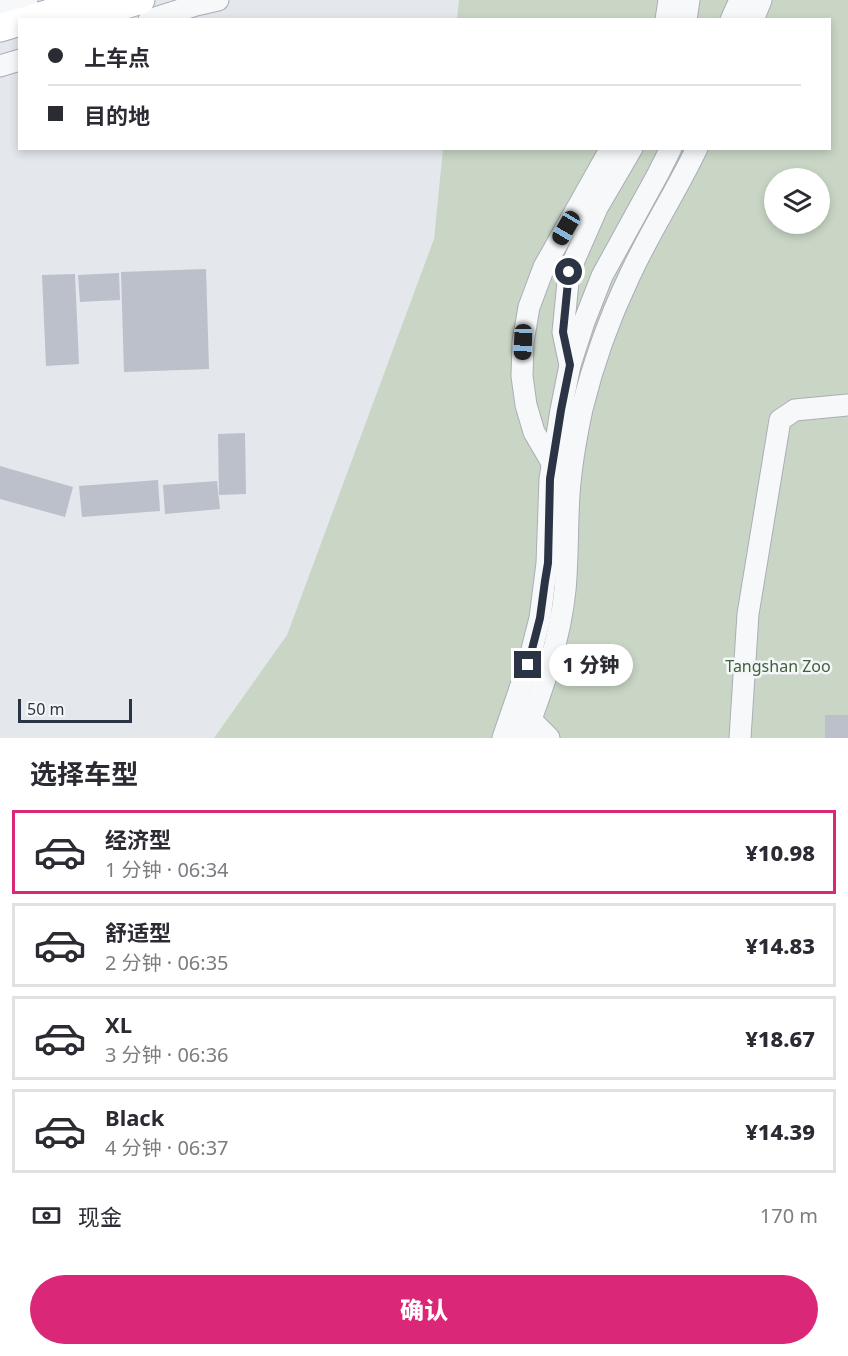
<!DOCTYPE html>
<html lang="zh">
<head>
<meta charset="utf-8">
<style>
  :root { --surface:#fff; --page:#f2f2f3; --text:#2b2b33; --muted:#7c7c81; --line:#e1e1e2; --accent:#db2777 }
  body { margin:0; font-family:"Noto Sans","Noto Sans SC",sans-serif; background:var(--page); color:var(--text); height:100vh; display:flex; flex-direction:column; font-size:22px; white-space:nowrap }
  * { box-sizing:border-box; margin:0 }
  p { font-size:20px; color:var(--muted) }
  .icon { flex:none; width:33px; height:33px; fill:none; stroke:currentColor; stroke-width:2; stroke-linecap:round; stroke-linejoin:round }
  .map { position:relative; height:738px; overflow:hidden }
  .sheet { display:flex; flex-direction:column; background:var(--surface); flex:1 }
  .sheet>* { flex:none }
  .banner { position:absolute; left:18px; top:18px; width:813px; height:132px; border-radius:0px; box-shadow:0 3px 9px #0003; display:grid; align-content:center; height:132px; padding:0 30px; background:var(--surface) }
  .tools { position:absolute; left:764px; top:168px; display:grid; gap:12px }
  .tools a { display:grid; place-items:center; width:66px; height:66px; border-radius:50%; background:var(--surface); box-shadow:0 3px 9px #0003; font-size:30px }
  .scale { position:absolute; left:18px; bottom:15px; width:114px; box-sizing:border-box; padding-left:6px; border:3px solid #2b3445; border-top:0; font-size:16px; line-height:21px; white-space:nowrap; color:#2b3445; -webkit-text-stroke:4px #f4f6f9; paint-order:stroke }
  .end { position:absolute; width:27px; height:27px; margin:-14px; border:8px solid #2b3445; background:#fff; box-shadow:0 0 0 3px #fff }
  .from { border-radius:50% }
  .bubble { position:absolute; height:42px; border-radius:21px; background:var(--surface); box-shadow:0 3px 9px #0003; font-size:20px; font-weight:800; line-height:42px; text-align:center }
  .car { position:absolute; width:18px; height:36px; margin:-18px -9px; border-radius:8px; box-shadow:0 0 4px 2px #0007; background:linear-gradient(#222 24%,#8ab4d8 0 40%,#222 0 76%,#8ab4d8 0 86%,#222 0) }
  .banner b { display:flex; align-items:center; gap:21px; height:57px; font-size:22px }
  .banner b+b { border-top:2px solid var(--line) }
  .banner i { width:15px; height:15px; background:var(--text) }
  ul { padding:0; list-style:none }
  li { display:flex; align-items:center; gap:18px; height:84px; margin:0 12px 9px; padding:0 18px; border:3px solid var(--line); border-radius:0px }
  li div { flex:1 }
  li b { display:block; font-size:22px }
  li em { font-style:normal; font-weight:800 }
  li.current { border-color:var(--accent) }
  li>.icon { width:54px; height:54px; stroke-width:1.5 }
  h2 { padding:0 30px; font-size:27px; line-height:72px }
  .pay { display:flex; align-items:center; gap:15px; height:66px; padding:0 30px; font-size:22px }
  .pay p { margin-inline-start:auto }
  .primary-button { display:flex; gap:12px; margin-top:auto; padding:12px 30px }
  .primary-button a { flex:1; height:69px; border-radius:36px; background:var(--accent); color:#fff; font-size:24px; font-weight:800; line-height:69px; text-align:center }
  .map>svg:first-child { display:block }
  .park { fill:#c9d6c5; fill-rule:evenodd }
  .building { fill:#bbc0ca }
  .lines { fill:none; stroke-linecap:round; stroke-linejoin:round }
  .minor-casing { stroke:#a9aeb7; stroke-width:23 }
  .major-casing { stroke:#a3abb8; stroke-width:29 }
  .minor { stroke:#f7f8fa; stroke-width:21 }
  .major { stroke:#fff; stroke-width:27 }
  .route { stroke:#2b3445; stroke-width:8 }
  .labels { text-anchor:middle; stroke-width:5; stroke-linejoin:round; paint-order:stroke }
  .park-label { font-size:16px; fill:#3f6138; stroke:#f4f6f9 }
</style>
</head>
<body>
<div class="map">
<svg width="848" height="738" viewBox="0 0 848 738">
  <rect width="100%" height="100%" fill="#e4e7ec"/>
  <path class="park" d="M 459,0 L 848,0 L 848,738 L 214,738 L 287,635 L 434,239 L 443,149 L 830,148 L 830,20 L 457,19 ZM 774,178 L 819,178 L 819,224 L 774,224 Z"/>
  <g class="building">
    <polygon points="206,269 209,369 124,372 121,272"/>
    <polygon points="119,273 120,300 80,302 78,275"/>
    <polygon points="75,274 79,364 46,366 42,275"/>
    <polygon points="245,433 246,494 219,495 218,434"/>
    <polygon points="0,466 73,487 65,517 0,499"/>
    <polygon points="158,480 160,511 82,517 79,486"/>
    <polygon points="217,481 220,509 165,514 163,485"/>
    <rect x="825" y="715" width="23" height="23"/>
  </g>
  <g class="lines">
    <defs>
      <g id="minor">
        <polyline points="0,8 27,0"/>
        <polyline points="149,20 196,5 218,0"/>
        <polyline points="666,20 669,0"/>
        <polyline points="686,20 689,0"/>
        <polyline points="731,20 740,0"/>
        <polyline points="753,20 761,0"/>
        <polyline points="0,66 20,60"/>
        <polyline points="570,365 563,332 569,272 597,208 632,148"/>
        <polyline points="552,463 534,432 526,405 522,376 523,342 529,307 544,267 611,148"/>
        <polyline points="531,720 549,738"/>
        <polyline points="503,738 528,665 540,618 547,563 550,479 561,410 570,365 584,322 602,276 658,174 671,148"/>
        <path d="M 524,738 C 542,690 560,641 565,590 C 568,558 567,526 569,494 C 571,466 576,437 582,409 C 593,364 609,319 629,277 C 649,233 676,192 697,148"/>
        <polyline points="740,738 748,614 780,420 795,410 848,405"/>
      </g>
      <g id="major">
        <polyline points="27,20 90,0"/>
        <polyline points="77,20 141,0"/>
        <polyline points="0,28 20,22"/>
      </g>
    </defs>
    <use href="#minor" class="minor-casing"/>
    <use href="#major" class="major-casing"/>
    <use href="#minor" class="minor"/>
    <use href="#major" class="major"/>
  </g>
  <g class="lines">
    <polyline class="route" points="528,665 540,618 545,581 548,563 550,479 561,410 570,365 563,332 569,272"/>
  </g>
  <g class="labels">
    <g class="park-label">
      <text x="778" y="672">Tangshan Zoo</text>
    </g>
  </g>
</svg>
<div class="tools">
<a><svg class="icon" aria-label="layers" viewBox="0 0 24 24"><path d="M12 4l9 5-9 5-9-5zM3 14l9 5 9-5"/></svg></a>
</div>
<div class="scale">50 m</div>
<i class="end from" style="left:569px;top:272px"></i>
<i class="end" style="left:528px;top:665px"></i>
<div class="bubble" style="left:549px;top:644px;width:84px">1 分钟</div>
<i class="car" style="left:566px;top:228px;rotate:210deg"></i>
<i class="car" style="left:523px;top:342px;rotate:182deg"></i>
<div class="banner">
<b><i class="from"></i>上车点</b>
<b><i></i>目的地</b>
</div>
</div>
<section class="sheet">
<h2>选择车型</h2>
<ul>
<li class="current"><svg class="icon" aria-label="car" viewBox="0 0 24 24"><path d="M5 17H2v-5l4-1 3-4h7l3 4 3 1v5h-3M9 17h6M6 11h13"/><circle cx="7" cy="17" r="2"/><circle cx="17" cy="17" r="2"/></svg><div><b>经济型</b><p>1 分钟 · 06:34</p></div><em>¥10.98</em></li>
<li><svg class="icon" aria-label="car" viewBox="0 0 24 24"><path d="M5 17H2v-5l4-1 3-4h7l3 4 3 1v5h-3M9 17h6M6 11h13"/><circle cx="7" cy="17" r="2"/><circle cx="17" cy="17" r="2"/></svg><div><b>舒适型</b><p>2 分钟 · 06:35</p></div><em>¥14.83</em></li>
<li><svg class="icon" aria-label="car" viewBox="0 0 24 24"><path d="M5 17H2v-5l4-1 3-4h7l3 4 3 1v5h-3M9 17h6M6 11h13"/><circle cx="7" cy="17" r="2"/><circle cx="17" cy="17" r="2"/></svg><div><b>XL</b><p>3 分钟 · 06:36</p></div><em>¥18.67</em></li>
<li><svg class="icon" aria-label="car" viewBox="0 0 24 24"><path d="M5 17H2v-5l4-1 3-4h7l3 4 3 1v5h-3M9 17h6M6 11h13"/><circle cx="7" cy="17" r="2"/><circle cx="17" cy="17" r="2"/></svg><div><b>Black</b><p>4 分钟 · 06:37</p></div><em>¥14.39</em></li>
</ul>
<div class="pay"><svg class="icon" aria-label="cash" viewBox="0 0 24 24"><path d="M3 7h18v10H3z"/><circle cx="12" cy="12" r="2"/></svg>现金<p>170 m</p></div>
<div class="primary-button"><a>确认</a></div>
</section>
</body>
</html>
